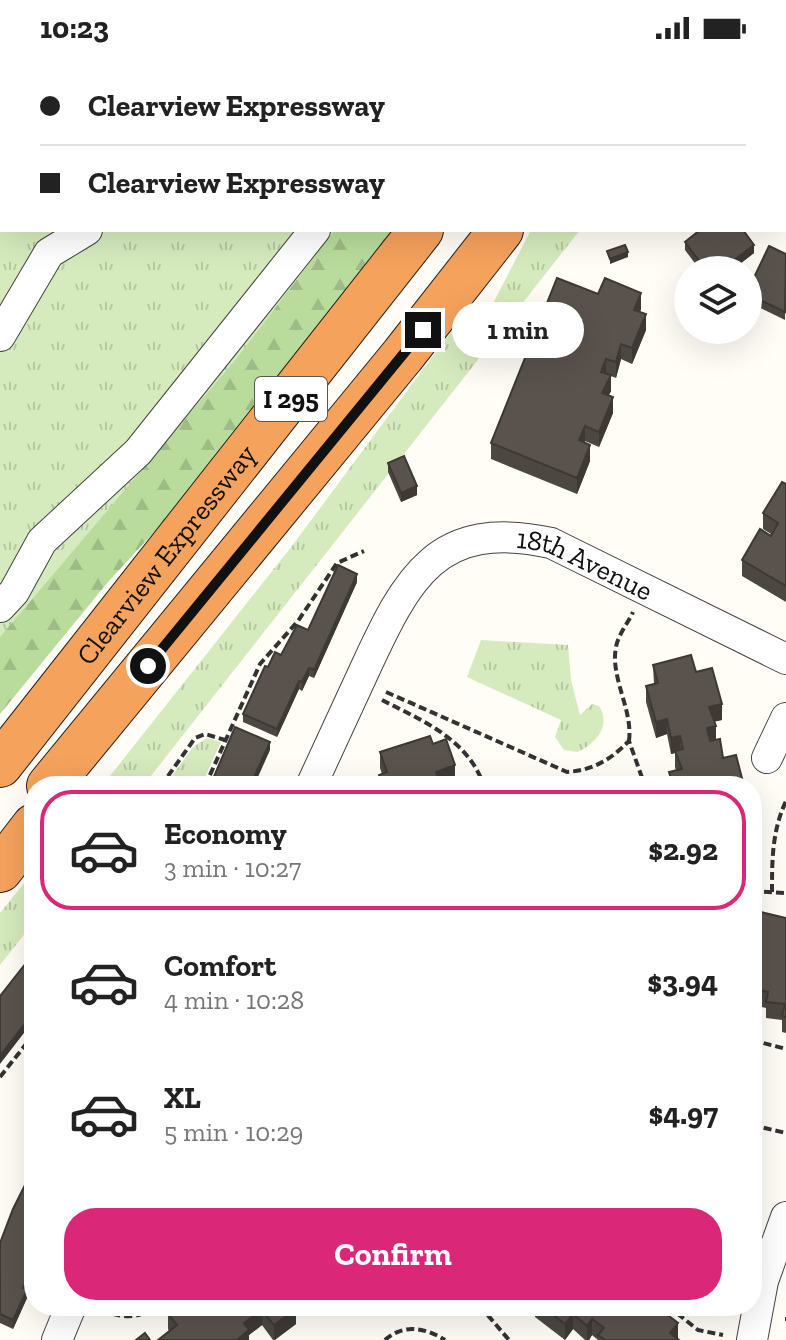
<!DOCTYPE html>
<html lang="en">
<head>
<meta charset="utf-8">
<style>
  :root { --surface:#fff; --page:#f2f2f2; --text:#222; --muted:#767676; --line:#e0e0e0; --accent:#db2777 }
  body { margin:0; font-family:"Zilla Slab",serif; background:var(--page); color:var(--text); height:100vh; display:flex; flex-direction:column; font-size:30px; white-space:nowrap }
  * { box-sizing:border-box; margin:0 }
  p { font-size:26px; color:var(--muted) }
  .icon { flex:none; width:44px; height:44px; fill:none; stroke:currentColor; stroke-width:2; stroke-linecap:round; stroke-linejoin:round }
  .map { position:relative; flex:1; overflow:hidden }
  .drawer { position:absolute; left:24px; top:720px; width:738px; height:540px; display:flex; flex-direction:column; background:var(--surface); border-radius:32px; box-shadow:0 8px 32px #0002 }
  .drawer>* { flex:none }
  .guide { position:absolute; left:0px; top:0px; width:786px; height:176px; box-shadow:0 8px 32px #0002; display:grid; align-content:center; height:176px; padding:0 40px; background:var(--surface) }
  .buttons { position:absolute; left:674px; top:200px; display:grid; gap:16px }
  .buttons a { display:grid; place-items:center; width:88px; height:88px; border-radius:50%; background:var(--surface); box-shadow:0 8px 32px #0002; font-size:40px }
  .end { position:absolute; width:36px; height:36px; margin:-18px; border:10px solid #111; background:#fff; box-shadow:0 0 0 4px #fff }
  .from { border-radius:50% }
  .bubble { position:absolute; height:56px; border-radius:28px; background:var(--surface); box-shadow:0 8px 32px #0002; font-size:26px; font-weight:700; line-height:56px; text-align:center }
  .guide b { display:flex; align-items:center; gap:28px; height:76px; font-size:30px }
  .guide b+b { border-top:2px solid var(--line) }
  .guide i { width:20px; height:20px; background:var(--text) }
  ul { padding:14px 0 0; list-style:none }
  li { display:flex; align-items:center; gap:24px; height:120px; margin:0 16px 12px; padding:0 24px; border:4px solid transparent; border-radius:32px }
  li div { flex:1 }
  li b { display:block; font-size:30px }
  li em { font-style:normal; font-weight:700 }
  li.current { border-color:var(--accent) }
  li>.icon { width:72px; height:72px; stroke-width:1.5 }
  .action { display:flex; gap:16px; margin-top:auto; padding:16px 40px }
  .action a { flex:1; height:92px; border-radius:32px; background:var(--accent); color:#fff; font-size:32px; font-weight:700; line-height:92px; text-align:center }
  .status { display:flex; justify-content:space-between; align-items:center; height:56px; padding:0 40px; background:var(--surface); direction:ltr }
  .status svg { height:22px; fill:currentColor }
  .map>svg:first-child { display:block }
  .grass { fill:url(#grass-tufts) }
  .forest { fill:url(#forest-firs) }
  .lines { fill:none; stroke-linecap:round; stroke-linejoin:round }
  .minor-casing { stroke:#444; stroke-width:32 }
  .highway-casing { stroke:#222; stroke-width:46 }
  .path { stroke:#333; stroke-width:4; stroke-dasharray:8 4; stroke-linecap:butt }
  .minor { stroke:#fff; stroke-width:30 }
  .highway { stroke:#f5a25d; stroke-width:44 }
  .wall { fill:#4d4742 }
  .shaded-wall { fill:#3f3936 }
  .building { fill:#5a524d; stroke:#3f3936; stroke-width:2 }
  .route { stroke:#111; stroke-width:10 }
  .labels { text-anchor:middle; stroke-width:8; stroke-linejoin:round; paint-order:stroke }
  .shield { fill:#fff; stroke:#585858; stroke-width:2 }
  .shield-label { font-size:26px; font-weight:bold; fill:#111 }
  .street-label { font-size:28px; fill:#111; stroke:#fff }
</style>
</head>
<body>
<div class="status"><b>10:23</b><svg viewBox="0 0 49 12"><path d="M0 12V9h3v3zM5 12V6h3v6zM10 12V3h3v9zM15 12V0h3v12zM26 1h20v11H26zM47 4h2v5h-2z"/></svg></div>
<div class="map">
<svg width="786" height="1284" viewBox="0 0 786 1284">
  <defs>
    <pattern id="grass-tufts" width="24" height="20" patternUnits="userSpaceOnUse" patternTransform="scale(2)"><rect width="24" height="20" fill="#d5ebbd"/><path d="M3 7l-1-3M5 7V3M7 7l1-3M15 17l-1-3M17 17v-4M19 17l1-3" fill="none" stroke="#b6c8a1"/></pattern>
    <pattern id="forest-firs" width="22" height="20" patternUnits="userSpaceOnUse" patternTransform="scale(2)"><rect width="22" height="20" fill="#b9dc9c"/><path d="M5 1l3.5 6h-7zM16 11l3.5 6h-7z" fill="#9ebc85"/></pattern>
  </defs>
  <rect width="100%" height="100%" fill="#fffdf5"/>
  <g class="grass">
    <polygon points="0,0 511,0 2,2 2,174 389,174 0,629"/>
    <polygon points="531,174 580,174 143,730 102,730 292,490 461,262 476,248 488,257"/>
    <path d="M 481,584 L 568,589 L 571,624 L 580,659 L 592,648 L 599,650 C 612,669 595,689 577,696 L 564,694 L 555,681 L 561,664 L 467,621 Z"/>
    <polygon points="207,682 221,686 201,730 165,730 193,691"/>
    <polygon points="34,815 34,866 0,909 0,857"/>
  </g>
  <polygon class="forest" points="335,174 392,174 331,257 181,447 108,526 0,658 0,581 236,303"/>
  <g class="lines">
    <defs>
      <g id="minor">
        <polyline points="253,2 254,0"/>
        <polyline points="426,2 427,0"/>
        <polyline points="784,78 786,74"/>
        <polyline points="784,153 786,155"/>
        <polyline points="0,280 49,197 87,174"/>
        <polyline points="0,551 14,536 42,485 138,396 315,174"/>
        <polyline points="767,702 786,662"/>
        <path id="s1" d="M 311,730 C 329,691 347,652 365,613 C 407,522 437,462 551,487 L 786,603"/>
        <polyline points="57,1284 71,1250"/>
        <polyline points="752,1284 763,1225 786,1161"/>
      </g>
      <g id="highway">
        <polyline points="539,2 540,0"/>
        <polyline points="622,2 623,0"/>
        <path id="s2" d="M 0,709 L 421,174"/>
        <polyline points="49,730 403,299 501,174"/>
        <polyline points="0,814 34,770"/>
      </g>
    </defs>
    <use href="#minor" class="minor-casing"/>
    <use href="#highway" class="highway-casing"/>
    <g class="path">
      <path d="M 386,636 L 567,716 C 594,714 610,704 629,685 L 645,730"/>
      <path d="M 382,644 C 423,665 468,683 484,730"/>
      <path d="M 629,685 C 633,653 610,622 616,591 C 618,579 628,567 633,556"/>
      <polyline points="161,730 195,682 205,678 225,684"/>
      <polyline points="205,730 260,608 298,565 337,507 364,495"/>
      <polyline points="752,835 786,837"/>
      <path d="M 772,836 C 772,804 772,775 786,745"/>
      <polyline points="752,984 786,993"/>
      <polyline points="752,995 757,970"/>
      <polyline points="0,1021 34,978"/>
      <polyline points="752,1069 786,1077"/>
      <polyline points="480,1250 509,1284"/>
      <polyline points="668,1250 698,1274 723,1279"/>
      <path d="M 101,1254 C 120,1261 138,1265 155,1250"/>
      <polyline points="785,1263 786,1263"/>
      <path d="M 385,1284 C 404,1267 426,1272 445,1284"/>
    </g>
    <use href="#minor" class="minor"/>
    <use href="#highway" class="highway"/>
  </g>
  <g class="wall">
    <polygon points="685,186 754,197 732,214 700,214 685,194"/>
    <polygon points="786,198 785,264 748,246 748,234"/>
    <polygon points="598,238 641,253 640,256 646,274 632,308 621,303 616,322 611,320 611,335 608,340 613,357 599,391 585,385 590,405 577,438 491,403 491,387"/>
    <polygon points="388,407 417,439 401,446 388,416"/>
    <polygon points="786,428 786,546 742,520 742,504 771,478 763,473 763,457"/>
    <polygon points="357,526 314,622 309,620 302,635 299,633 277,681 243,666 243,658 268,611 308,574"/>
    <polygon points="653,609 696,616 722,664 715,665 716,684 723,702 744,730 669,730 669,716 676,715 675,711 675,697 671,698 667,678 656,682 646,646 646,630 654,628"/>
    <polygon points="433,688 455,725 440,730 379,730 379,719 382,718 380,712 380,696"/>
    <polygon points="752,854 786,862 786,977 782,976 782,964 766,962 766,952 754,949 752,958"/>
    <polygon points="0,1187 26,1234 27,1242 13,1273 0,1267"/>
    <polygon points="294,1250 296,1268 275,1284 273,1284 262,1269 249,1279 249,1284 169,1275 168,1273 168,1258"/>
    <polygon points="535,1250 636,1250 679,1284 598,1284 592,1279 589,1284 585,1284 573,1273 565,1284 535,1261"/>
  </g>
  <g class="shaded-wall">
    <polygon points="754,189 754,197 732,214 721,214"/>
    <polygon points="628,196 628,201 610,208 610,203"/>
    <polygon points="641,237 641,253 634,269 634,254"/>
    <polygon points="646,258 646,274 632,308 632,292"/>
    <polygon points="621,288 621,303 616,322 616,306"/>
    <polygon points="606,303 606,319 601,316"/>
    <polygon points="611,319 611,335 602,353 602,337"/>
    <polygon points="613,341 613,357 599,391 599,376"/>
    <polygon points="585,370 585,385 579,400 579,384"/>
    <polygon points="590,389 590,405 577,438 577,422"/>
    <polygon points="417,430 417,439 401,446 401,437"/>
    <polygon points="357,518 357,526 314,622 314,614"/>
    <polygon points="309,612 309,620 302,635 302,626"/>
    <polygon points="299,625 299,633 277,681 277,673"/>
    <polygon points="722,648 722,664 709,667 709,651"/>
    <polygon points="667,663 667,678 656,682 656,666"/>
    <polygon points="716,670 716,686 707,688 707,672"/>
    <polygon points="680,680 680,696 671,698 671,682"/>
    <polygon points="270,686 270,694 254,730 250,730"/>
    <polygon points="455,709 455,725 440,730 436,716"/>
    <polygon points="755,785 755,801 752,802 752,786"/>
    <polygon points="754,933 754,949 752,958 752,942"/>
    <polygon points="34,956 34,964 0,1008 0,1000"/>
    <polygon points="34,1208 34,1216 23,1240 23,1232"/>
    <polygon points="27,1234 27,1242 13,1273 13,1264"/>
    <polygon points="296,1252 296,1268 274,1284 274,1269"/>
    <polygon points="262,1254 262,1269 249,1279 249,1284 237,1284 244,1267"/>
    <polygon points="573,1258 573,1273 565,1284 565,1268"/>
    <polygon points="592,1263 592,1279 589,1284 587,1284 587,1270"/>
    <polygon points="678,1267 678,1283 670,1277"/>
  </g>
  <g class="building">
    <polygon points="718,0 775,0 779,2 717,2"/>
    <polygon points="700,174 743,174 754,189 721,214 706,214 685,186"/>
    <polygon points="625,189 628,196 610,203 607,195"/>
    <polygon points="769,190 786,198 785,256 748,238 748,234"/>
    <polygon points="557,222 598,238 605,222 641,237 634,254 646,258 632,292 621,288 616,306 606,303 601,316 611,319 602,337 613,341 599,376 585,370 579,384 590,389 577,422 491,387"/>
    <polygon points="404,400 417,430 401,437 388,407"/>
    <polygon points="782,426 786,428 786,530 742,504 760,473 771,480 778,467 763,457"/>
    <polygon points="338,509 357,518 314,614 309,612 302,626 299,625 277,673 243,658 265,610 268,611 275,596 281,599 297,569 308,574"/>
    <polygon points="691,599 696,616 712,612 722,648 709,651 716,670 707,672 710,685 720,683 723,702 736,699 744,730 673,730 669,716 682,713 675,695 683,693 680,680 671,682 667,663 656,666 646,630 658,627 653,609"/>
    <polygon points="235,671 270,686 250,730 210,730"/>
    <polygon points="430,680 433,688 446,683 455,709 436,716 440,730 382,730 379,719 387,716 380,696"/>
    <polygon points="752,854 786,862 786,961 782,960 785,948 766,946 768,936 754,933 752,942"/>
    <polygon points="34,897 34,956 0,1000 0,940"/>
    <polygon points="34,1111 34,1196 33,1199 34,1200 34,1208 23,1232 27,1234 13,1264 0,1258 0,1187 13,1153"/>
    <polygon points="178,1250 189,1250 193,1256 201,1250 294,1250 296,1252 274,1269 262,1254 244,1267 249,1274 237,1284 158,1284 177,1269 168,1258"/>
    <polygon points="542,1250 636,1250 641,1254 644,1250 656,1250 678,1267 670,1277 679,1284 605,1284 598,1279 604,1272 592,1263 587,1270 573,1258 565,1268"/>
    <polygon points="145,1277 150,1284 136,1284"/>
  </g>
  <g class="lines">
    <polyline class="route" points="148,610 423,274"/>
  </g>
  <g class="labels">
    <rect class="shield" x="255" y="321" width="72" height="44" rx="6"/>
    <g class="shield-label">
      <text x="291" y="352">I 295</text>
    </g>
    <g class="street-label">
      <text dy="10" stroke="none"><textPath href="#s2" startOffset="268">Clearview Expressway</textPath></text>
      <text dy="10" stroke="none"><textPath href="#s1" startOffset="420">18th Avenue</textPath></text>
    </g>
  </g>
</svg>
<div class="buttons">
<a><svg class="icon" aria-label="layers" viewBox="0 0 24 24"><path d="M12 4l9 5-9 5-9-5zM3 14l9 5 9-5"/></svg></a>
</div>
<i class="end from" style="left:148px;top:610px"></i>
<i class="end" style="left:423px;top:274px"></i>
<div class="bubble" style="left:452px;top:246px;width:132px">1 min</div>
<div class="guide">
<b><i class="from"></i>Clearview Expressway</b>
<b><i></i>Clearview Expressway</b>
</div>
<section class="drawer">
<ul>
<li class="current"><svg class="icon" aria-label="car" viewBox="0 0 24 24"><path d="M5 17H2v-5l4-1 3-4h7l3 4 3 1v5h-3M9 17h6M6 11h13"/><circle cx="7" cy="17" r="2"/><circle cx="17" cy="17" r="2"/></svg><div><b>Economy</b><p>3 min · 10:27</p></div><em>$2.92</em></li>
<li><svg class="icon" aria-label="car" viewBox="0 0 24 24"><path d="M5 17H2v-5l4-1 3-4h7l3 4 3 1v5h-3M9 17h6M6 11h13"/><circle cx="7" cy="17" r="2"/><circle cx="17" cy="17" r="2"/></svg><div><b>Comfort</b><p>4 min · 10:28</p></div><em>$3.94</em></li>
<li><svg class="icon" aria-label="car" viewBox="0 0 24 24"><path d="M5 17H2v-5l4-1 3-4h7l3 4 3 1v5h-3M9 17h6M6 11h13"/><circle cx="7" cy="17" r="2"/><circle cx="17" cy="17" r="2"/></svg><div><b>XL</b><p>5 min · 10:29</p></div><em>$4.97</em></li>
</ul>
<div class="action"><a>Confirm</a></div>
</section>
</div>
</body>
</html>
